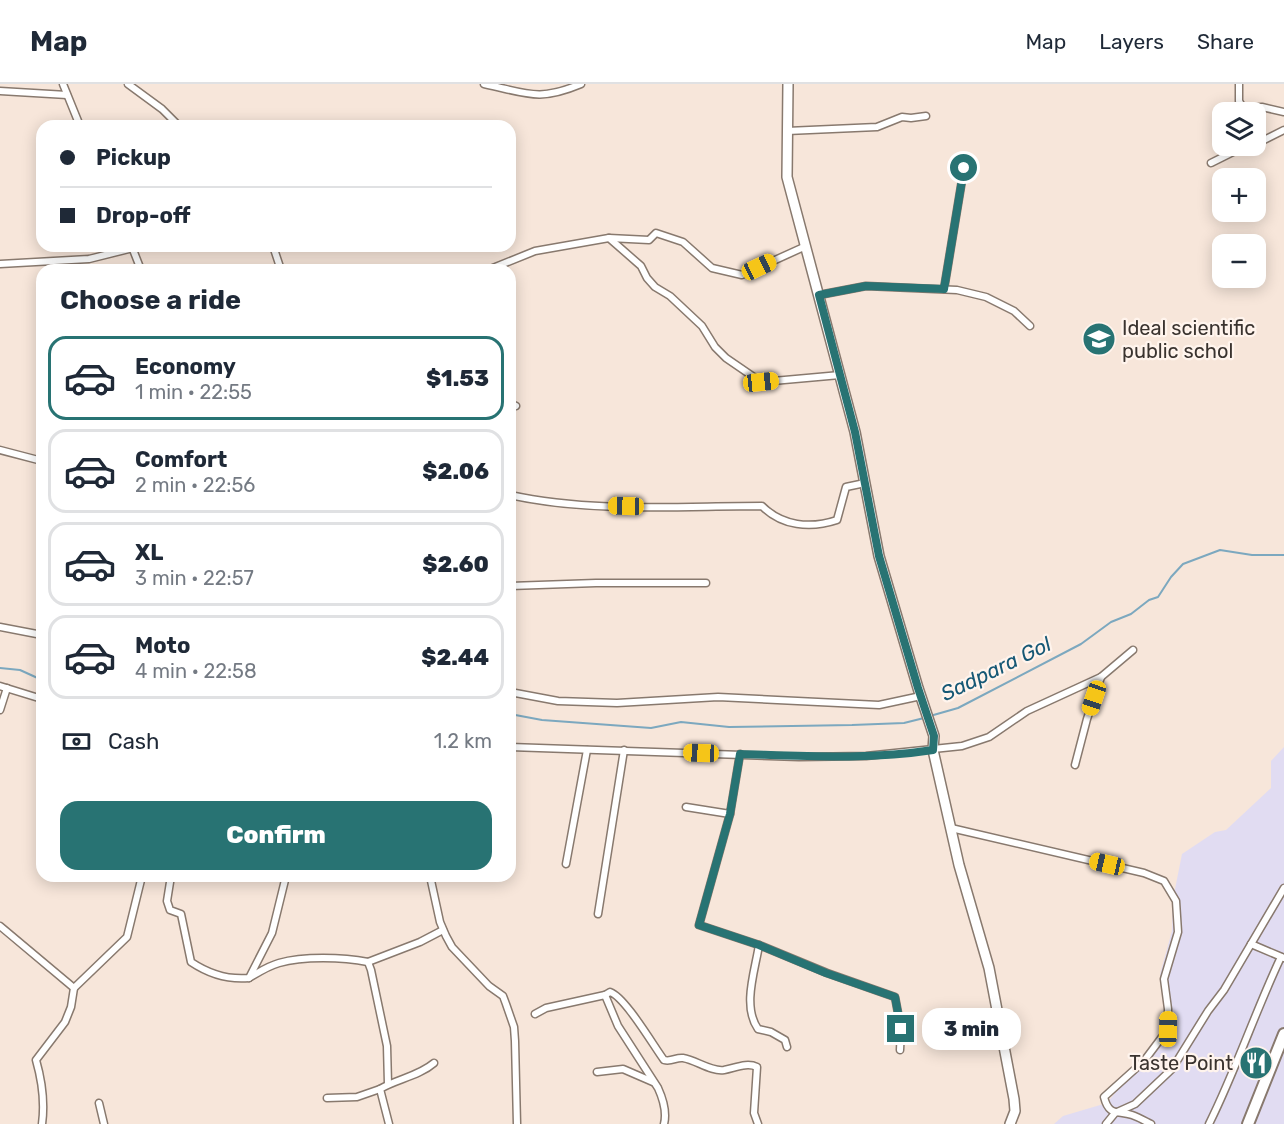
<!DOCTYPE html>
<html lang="en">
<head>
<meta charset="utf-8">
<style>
  :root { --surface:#fff; --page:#f2f2f3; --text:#1f2937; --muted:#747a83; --line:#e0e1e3; --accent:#287373 }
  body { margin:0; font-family:Rubik,sans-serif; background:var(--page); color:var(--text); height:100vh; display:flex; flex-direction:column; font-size:22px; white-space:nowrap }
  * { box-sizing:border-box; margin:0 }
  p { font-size:20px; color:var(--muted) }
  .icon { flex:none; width:33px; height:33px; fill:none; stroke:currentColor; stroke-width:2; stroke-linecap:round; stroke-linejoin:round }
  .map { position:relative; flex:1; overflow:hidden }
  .sheet { position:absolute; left:36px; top:180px; width:480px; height:618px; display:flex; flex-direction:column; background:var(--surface); border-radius:18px; box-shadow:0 3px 15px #0003 }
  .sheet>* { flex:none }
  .top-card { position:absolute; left:36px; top:36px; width:480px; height:132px; border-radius:18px; box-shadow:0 3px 15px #0003; display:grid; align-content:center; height:132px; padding:0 24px; background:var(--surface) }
  .controls { position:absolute; left:1212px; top:18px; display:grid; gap:12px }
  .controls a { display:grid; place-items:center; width:54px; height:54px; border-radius:12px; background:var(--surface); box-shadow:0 3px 15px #0003; font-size:30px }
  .end { position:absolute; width:27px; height:27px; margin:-14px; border:8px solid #287373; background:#fff; box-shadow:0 0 0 3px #fff }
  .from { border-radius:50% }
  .bubble { position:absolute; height:42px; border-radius:18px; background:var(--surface); box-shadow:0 3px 15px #0003; font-size:20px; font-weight:800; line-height:42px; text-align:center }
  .car { position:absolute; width:18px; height:36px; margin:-18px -9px; border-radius:8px; box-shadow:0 0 4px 2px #0007; background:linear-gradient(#f5c518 24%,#345 0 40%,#f5c518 0 76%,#345 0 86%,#f5c518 0) }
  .top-card b { display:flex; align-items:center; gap:21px; height:57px; font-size:22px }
  .top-card b+b { border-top:2px solid var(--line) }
  .top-card i { width:15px; height:15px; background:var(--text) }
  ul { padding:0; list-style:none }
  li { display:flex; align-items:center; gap:18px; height:84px; margin:0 12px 9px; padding:0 12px; border:3px solid var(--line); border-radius:18px }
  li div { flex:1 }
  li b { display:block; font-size:22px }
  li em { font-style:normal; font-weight:800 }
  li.active { border-color:var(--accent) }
  li>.icon { width:54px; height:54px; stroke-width:1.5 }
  h2 { padding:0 24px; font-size:27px; line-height:72px }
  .pay { display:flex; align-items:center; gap:15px; height:66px; padding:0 24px; font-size:22px }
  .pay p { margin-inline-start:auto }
  .primary-button { display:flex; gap:12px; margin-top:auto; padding:12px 24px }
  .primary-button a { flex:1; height:69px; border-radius:18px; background:var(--accent); color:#fff; font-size:24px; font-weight:800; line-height:69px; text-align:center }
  header { display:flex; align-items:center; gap:36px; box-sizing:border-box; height:84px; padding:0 30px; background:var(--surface); border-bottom:2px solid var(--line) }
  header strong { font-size:28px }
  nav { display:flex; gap:33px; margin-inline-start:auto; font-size:21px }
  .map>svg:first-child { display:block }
  .commercial { fill:#e1dcf2 }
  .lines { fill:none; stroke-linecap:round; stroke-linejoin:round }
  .stream { stroke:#7ca8bf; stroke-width:2 }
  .street-casing { stroke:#88796e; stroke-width:9 }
  .secondary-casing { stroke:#88796e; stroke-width:12 }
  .highway-casing { stroke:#88796e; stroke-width:14 }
  .street { stroke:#fff; stroke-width:6 }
  .secondary { stroke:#fff; stroke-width:9 }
  .highway { stroke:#fff; stroke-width:10 }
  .route { stroke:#287373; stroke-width:8 }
  .labels { text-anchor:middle; stroke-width:4.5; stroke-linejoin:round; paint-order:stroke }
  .poi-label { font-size:20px; fill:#3a332f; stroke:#fff4ed; text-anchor:start }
  .water-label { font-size:21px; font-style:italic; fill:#165875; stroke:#fff4ed }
</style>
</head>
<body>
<header>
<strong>Map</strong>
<nav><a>Map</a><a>Layers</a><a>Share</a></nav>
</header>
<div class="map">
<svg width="1284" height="1040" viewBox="0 0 1284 1040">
  <rect width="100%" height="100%" fill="#f7e6da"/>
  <polygon class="commercial" points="1284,663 1284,1040 1054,1040 1063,1032 1107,1019 1166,946 1166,921 1160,890 1172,847 1173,815 1182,770 1215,748 1226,746 1271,704 1271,677"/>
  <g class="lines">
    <g class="stream">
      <polyline points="0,584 20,586 42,596"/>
      <polyline points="510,630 542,636 651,644 681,638 729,643 852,641 904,639 924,634"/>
      <polyline points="930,632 958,624 1081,560 1111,538 1131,530 1149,516 1158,513 1171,493 1183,480 1220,466 1252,471 1284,471"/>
    </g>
    <defs>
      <g id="street">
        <polyline points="63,0 80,42"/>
        <polyline points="128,0 162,25 179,42"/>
        <path d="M 484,0 C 527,9 538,18 581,0"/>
        <polyline points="1239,0 1239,17 1243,24 1262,23 1284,28"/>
        <polyline points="0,7 67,11"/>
        <polyline points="787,47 877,43 902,33 911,34 926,32"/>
        <polyline points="1256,60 1284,46"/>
        <polyline points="1211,79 1233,68 1250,62"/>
        <polyline points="609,154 649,156 656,149 683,158 712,184 742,191 806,162"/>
        <polyline points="273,162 281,186"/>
        <polyline points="132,163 141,186"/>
        <polyline points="0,180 89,175 133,164"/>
        <polyline points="488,186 535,167 609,154 641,182 647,194 655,203 670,212 702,242 715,263 726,274 761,298 840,291"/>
        <polyline points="944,205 964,84"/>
        <polyline points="819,211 866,202 957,206 986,213 1014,227 1030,242"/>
        <polyline points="510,319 516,322"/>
        <polyline points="0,366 42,377"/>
        <path d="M 510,411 C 592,429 679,422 762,422 C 782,442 810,445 837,436 L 846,403 L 865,399"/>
        <polyline points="510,502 596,499 706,499"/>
        <polyline points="0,543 42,551"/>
        <polyline points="0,602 42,615"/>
        <polyline points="510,608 558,617 617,619 718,613 879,621 921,612"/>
        <polyline points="0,626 7,604"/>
        <polyline points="510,663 799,673 866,672 962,662 989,653 1027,627 1101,593 1133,566"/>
        <polyline points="1075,681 1087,635 1101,593"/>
        <polyline points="686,723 730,730 740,670"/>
        <polyline points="730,730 699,841 759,861 827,889 895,913 901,945 900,966"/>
        <path d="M 951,744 L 1144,789 L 1164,797 L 1176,817 L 1178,848 L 1164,895 L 1168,925 L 1168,945 L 1144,977 L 1104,1013 C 1109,1033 1118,1026 1132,1031 C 1138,1033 1145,1037 1151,1040"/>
        <polyline points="566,780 587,666"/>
        <path d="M 171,792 L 167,817 L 170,826 L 181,830 L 191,878 C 209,890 228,896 249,894 L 272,849 L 286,792"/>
        <polyline points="430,792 440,838 446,852 452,863 489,902 503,912 506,920 514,943 515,957 517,1040"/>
        <polyline points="598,830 624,666"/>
        <path d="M 0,842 L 74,904 L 71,923 L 65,938 L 36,976 C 42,997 45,1018 42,1040"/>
        <polyline points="1251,860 1284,874"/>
        <path d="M 759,861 C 755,887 742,922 758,945 L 771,948 L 785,956 L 787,963"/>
        <path d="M 249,894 C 259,888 268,882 279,879 C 303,872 343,873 368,878"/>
        <polyline points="74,904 127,853 142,792"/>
        <polyline points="535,930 546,924 605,911"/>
        <polyline points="597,988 623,985 653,998"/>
        <polyline points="388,1000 387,962 371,886 368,878 420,858 443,846"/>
        <polyline points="327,1014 357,1013 380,1005"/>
        <polyline points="99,1019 104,1040"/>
        <path d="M 389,1040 L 380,1005 C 397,995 419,992 434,979"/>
        <path d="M 664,1040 C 667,1028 663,1015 658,1004 L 618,942 L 605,911 L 610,908 C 625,913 653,961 664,976 C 672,978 676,973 683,974 C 696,976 711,988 724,986 C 735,984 747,978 757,983 L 754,1029 L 758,1040"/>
        <polyline points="1106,1040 1115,1029 1135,1020 1172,985 1208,927 1224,906 1284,804"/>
        <path d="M 1209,1040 C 1236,986 1255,928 1281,873"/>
      </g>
      <polyline id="secondary" points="788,0 787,93 855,348 879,472 918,604 934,652 933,666 959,781 989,884 1014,1015 1015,1027 1010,1040"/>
      <polyline id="highway" points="1248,1040 1284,950"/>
    </defs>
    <use href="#street" class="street-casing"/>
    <use href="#secondary" class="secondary-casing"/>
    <use href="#highway" class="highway-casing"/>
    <use href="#street" class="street"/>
    <use href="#secondary" class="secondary"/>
    <use href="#highway" class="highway"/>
  </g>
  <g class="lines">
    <path class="route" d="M 901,945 L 895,913 L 826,889 L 759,861 L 699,841 L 730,730 L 740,670 C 805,672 869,676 933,666 L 934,652 L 918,604 L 879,472 L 855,348 L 819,211 L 866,202 L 944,205 L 964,84"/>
  </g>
  <defs>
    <symbol id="school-disc" viewBox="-11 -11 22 22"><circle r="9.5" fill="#287373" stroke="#fff4ed"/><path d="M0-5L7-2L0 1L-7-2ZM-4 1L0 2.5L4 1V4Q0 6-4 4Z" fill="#fff"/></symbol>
    <symbol id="restaurant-disc" viewBox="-11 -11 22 22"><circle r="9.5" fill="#287373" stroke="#fff4ed"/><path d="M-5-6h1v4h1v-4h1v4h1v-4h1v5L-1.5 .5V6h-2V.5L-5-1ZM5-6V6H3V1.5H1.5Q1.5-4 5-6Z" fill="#fff"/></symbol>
  </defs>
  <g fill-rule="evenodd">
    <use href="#school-disc" x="1080" y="236" width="38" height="38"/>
    <use href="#restaurant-disc" x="1237" y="960" width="38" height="38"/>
  </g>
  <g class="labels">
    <g class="poi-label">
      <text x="1122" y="251">Ideal scientific<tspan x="1122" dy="23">public schol</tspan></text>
      <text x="1233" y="986" text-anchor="end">Taste Point</text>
    </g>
    <g class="water-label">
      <text transform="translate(996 585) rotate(-26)" y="7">Sadpara Gol</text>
    </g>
  </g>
</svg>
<div class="controls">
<a><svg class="icon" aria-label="layers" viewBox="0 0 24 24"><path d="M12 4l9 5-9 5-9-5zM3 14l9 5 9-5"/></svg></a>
<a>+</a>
<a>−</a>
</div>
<i class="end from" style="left:964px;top:84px"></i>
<i class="end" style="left:901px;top:945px"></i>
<div class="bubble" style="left:922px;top:924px;width:99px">3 min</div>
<i class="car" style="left:759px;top:183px;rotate:65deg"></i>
<i class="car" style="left:761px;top:298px;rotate:84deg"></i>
<i class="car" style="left:626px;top:422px;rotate:271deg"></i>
<i class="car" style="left:1094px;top:614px;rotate:199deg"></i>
<i class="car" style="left:701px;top:669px;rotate:272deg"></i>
<i class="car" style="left:1107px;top:780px;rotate:283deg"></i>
<i class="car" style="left:1168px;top:945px;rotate:1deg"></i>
<div class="top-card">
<b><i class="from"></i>Pickup</b>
<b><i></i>Drop-off</b>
</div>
<section class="sheet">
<h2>Choose a ride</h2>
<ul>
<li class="active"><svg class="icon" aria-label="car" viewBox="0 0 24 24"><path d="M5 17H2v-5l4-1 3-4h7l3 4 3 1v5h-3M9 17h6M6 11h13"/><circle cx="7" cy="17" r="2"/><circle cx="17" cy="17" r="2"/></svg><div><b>Economy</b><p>1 min · 22:55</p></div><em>$1.53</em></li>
<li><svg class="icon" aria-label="car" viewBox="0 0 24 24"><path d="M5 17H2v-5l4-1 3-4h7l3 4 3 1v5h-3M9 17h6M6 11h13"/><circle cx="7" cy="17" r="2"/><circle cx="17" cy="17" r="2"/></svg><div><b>Comfort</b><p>2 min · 22:56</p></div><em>$2.06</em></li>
<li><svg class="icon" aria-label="car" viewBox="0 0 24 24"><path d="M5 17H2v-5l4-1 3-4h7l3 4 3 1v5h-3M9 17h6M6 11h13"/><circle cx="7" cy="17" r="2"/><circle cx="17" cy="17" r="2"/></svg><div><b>XL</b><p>3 min · 22:57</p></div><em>$2.60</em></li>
<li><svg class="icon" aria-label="car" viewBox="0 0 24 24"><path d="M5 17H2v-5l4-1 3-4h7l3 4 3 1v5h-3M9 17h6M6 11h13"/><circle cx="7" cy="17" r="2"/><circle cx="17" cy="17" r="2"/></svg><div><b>Moto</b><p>4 min · 22:58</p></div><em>$2.44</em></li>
</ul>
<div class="pay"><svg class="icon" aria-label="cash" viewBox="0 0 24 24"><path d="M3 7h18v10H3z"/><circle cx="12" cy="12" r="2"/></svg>Cash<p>1.2 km</p></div>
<div class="primary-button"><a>Confirm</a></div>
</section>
</div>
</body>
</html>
